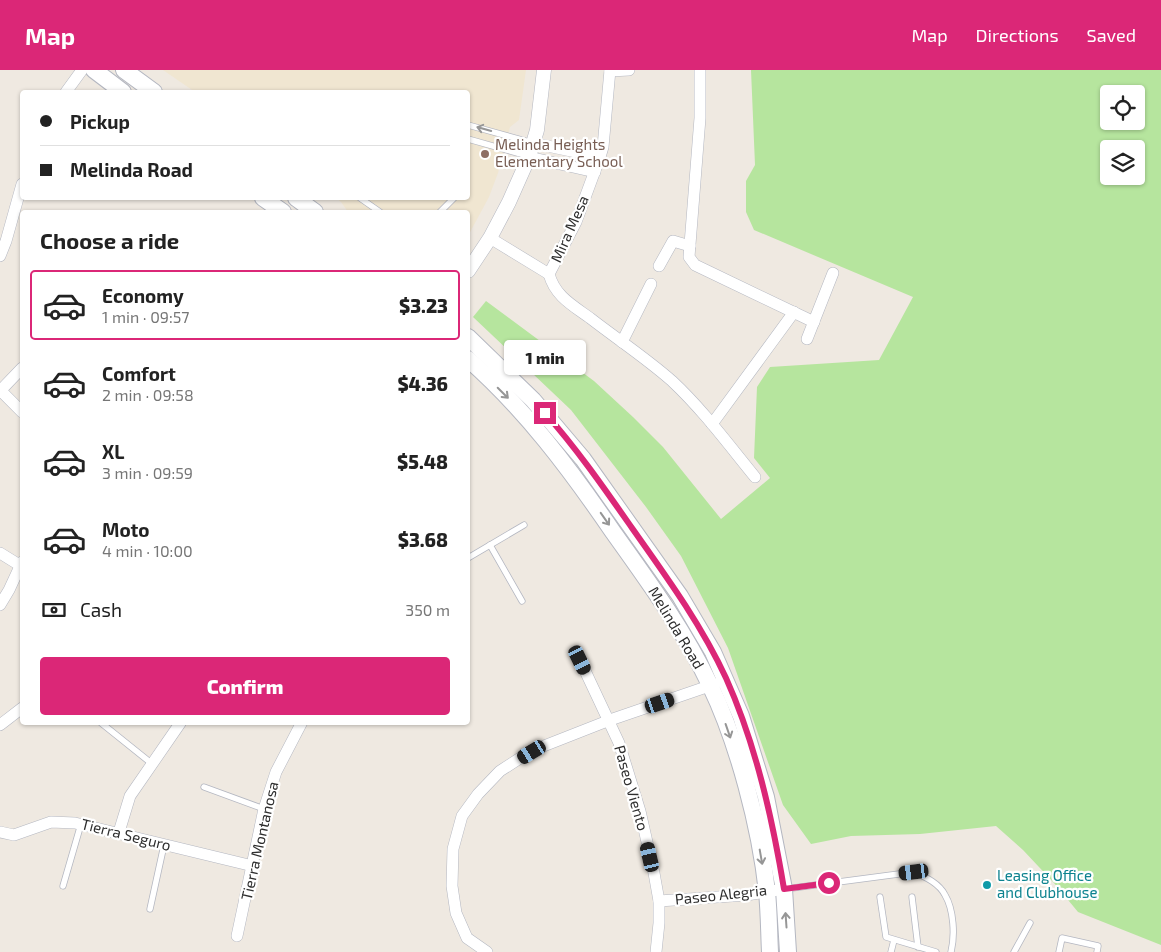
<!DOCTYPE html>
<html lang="en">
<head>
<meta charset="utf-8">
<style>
  :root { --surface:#fff; --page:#f6f6f6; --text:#222; --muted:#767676; --line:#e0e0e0; --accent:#db2777 }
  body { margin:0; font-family:"Exo 2",sans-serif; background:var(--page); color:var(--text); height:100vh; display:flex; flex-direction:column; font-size:19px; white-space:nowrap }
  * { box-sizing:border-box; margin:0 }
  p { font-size:16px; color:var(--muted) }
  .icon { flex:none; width:28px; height:28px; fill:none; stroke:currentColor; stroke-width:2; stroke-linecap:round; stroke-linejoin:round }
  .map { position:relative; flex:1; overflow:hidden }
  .drawer { position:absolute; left:20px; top:140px; width:450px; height:515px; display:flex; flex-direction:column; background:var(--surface); border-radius:5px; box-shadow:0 1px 4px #0004 }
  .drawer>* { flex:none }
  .guide { position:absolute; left:20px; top:20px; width:450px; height:110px; border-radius:5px; box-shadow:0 1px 4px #0004; display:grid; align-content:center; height:110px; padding:0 20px; background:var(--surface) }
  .controls { position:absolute; left:1100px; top:15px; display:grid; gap:10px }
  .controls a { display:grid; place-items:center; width:45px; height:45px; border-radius:5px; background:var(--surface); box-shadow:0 1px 4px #0004; font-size:25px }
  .end { position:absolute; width:22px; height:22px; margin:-11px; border:6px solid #db2777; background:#fff; box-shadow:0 0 0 2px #fff }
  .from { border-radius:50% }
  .bubble { position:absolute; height:35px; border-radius:5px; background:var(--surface); box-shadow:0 1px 4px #0004; font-size:16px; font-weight:800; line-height:35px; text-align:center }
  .car { position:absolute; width:15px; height:30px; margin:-15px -8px; border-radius:6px; box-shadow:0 0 4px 1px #0007; background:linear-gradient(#222 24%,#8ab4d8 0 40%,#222 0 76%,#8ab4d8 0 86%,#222 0) }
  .guide b { display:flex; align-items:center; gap:18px; height:48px; font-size:19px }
  .guide b+b { border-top:1px solid var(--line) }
  .guide i { width:12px; height:12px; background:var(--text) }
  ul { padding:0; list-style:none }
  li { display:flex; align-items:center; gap:15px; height:70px; margin:0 10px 8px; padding:0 10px; border:2px solid transparent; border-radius:5px }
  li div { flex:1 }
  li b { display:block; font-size:19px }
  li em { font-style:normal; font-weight:800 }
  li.on { border-color:var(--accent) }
  li>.icon { width:45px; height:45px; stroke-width:1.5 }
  h2 { padding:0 20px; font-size:22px; line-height:60px }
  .pay { display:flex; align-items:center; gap:12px; height:55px; padding:0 20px; font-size:19px }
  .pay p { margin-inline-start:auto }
  .button { display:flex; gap:10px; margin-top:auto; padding:10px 20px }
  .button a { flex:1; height:58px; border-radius:5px; background:var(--accent); color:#fff; font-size:20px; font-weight:800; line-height:58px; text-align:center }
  header { display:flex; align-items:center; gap:30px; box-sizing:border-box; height:70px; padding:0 25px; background:var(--accent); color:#fff }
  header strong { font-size:24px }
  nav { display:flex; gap:28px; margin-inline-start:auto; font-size:18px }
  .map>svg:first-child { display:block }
  .education { fill:#f0e6d1 }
  .green { fill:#b6e59e; fill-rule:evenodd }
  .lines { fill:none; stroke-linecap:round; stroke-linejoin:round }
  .service-casing { stroke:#b4b7c1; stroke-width:7 }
  .minor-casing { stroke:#b4b7c1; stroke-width:12 }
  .tertiary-casing { stroke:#b4b7c1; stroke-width:15 }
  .secondary-casing { stroke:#b4b7c1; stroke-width:18 }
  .service { stroke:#fff; stroke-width:5.5 }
  .minor { stroke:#fff; stroke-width:11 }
  .tertiary { stroke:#fff; stroke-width:14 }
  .secondary { stroke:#fff; stroke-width:16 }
  .oneway { stroke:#969696 }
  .route { stroke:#db2777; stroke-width:6 }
  .education-dot { fill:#8d6e63; stroke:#fff; stroke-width:2 }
  .culture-dot { fill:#0f9aa8; stroke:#fff; stroke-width:2 }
  .labels { text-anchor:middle; stroke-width:4.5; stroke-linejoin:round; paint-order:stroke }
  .education-label { font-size:15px; fill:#785e54; stroke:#fff; text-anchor:start }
  .street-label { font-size:15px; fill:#2e2e2e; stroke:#fff }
  .culture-label { font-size:15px; fill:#0d838f; stroke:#fff; text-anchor:start }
</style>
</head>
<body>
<header>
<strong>Map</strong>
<nav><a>Map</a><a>Directions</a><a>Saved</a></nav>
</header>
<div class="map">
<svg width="1161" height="882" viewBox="0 0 1161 882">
  <rect width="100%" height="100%" fill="#efe9e1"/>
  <polygon class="education" points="163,0 526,0 519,50 510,57 498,103 489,127 468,166 468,142 348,142 341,132 336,128 468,128 468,22 195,22"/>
  <path class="green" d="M 751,0 L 1161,0 L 1161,875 L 1078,842 L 1054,813 L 1023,780 L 996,756 L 920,764 L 851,766 L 811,774 L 783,735 L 728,578 L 681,486 L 646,437 L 571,340 L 473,247 L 486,231 L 594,311 L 633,347 L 663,377 L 721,449 L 770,408 L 754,388 L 757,317 L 770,297 L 879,290 L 913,227 L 754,160 L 746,142 L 746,111 L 755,95 ZM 1109,24 L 1136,24 L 1136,51 L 1109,51 ZM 1109,79 L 1136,79 L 1136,106 L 1109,106 Z"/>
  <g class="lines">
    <defs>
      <g id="service">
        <polyline points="468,55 533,73"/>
        <polyline points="468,69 528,86"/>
        <polyline points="360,128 380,142"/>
        <polyline points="440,142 454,128"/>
        <polyline points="490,475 522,531"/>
        <polyline points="468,488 524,455"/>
        <polyline points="100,652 151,693"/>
        <polyline points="204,717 264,739"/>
        <polyline points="63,816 81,754"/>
        <path d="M 785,819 L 914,802 C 925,807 939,813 945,825 C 954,840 955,866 951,882"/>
        <polyline points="880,827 886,867 936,882"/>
        <polyline points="912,827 918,877"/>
        <polyline points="150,839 164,775"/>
        <polyline points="891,882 894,870"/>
        <polyline points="1014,882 1030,853"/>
        <polyline points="1059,882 1062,868 1098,876 1097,882"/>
      </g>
      <g id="minor">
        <path d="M 610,0 L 603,77 L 600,87 L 576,152 L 549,204 C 555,226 572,235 590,248 C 617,269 646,288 672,311 C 703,340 728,374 755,407"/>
        <polyline points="700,0 700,48 689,187 695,195 814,252"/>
        <polyline points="610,1 629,0"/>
        <polyline points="66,22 82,0"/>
        <polyline points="533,73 600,87"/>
        <polyline points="529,87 595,102"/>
        <polyline points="490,168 549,204"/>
        <polyline points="0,186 6,171 22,114"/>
        <polyline points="659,196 673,171 690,176"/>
        <polyline points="807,269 833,203"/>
        <polyline points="622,272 651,214"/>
        <polyline points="0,320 22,342"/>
        <polyline points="1,320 22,298"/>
        <polyline points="712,354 794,242"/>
        <polyline points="0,483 21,496"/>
        <polyline points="0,535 9,520 22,492"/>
        <polyline points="580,590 619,673 640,741 654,803 659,831 659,853 656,882"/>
        <polyline points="0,655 22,638"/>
        <polyline points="0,762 14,765 51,752 75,753 253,796"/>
        <polyline points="119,762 130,726 181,652"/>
        <polyline points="659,831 747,825 784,819"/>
        <polyline points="237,866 264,739 276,702 302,652"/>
        <polyline points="487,882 467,868 456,843 452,816 453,779 462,746 478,724 500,701 531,681 610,650 715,614"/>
      </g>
      <polyline id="tertiary" points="468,201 490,168 509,132 529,87 537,60 544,0"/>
      <g id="secondary">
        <polyline points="94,0 123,22"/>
        <polyline points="124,0 154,22"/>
        <polyline points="263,128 283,142"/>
        <polyline points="296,128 315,142"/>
        <polyline points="468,267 533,330 583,389 680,526 713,582 741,646 766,727 784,819 788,882"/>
        <path d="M 468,289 C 525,339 570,399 613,462 C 648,511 684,560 710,615 C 738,673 760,757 767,822 C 769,842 769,862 770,882"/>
      </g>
    </defs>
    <use href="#service" class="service-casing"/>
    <use href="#minor" class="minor-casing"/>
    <use href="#tertiary" class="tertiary-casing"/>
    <use href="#secondary" class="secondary-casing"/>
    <use href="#service" class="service"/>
    <use href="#minor" class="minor"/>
    <use href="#tertiary" class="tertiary"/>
    <use href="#secondary" class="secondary"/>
  </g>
  <defs><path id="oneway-shaft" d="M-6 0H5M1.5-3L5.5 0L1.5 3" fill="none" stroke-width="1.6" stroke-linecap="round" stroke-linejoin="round" transform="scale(1.25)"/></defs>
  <g class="oneway">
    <use href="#oneway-shaft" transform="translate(484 59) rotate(-164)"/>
    <use href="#oneway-shaft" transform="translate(503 323) rotate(45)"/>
    <use href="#oneway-shaft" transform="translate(605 449) rotate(55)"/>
    <use href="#oneway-shaft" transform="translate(728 661) rotate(71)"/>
    <use href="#oneway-shaft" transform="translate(761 787) rotate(80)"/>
    <use href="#oneway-shaft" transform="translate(786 850) rotate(-94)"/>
  </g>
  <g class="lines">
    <path class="route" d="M 545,343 C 577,379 604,418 632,458 C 666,506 701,554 726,608 C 756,675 772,747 784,819 L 829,813"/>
  </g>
  <circle class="education-dot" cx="485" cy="84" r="5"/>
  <circle class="culture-dot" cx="987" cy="815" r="5"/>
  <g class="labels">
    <g class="education-label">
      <text x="495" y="80">Melinda Heights<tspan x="495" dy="17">Elementary School</tspan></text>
    </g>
    <g class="street-label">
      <text transform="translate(570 159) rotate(-66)" y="5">Mira Mesa</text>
      <text transform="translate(676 558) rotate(59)" y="5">Melinda Road</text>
      <text transform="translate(631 718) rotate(74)" y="5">Paseo Viento</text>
      <text transform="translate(126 765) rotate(14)" y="5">Tierra Seguro</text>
      <text transform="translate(260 771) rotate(-77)" y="5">Tierra Montanosa</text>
      <text transform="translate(721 825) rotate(-6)" y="5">Paseo Alegria</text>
    </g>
    <g class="culture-label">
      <text x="997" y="811">Leasing Office<tspan x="997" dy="17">and Clubhouse</tspan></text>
    </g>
  </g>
</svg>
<div class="controls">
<a><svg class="icon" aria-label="locate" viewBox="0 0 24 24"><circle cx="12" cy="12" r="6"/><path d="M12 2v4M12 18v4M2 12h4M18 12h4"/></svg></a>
<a><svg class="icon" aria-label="layers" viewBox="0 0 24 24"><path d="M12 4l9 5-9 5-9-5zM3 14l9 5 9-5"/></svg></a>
</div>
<i class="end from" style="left:829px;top:813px"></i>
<i class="end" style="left:545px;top:343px"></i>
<div class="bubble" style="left:504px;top:270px;width:82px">1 min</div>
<i class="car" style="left:580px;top:590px;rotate:154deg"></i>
<i class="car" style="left:660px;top:633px;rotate:71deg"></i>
<i class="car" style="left:532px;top:682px;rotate:239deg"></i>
<i class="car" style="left:650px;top:787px;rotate:347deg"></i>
<i class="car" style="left:914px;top:802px;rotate:263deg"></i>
<div class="guide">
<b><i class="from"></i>Pickup</b>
<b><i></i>Melinda Road</b>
</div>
<section class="drawer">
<h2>Choose a ride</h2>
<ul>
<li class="on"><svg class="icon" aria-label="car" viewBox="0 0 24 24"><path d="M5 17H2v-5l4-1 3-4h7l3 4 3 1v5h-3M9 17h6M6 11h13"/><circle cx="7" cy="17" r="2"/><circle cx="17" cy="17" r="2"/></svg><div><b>Economy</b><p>1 min · 09:57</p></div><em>$3.23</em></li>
<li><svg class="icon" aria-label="car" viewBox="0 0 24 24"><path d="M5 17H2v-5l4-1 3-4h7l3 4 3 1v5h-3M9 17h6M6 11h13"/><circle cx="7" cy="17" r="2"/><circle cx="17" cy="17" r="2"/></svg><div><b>Comfort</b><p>2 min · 09:58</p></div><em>$4.36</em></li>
<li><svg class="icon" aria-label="car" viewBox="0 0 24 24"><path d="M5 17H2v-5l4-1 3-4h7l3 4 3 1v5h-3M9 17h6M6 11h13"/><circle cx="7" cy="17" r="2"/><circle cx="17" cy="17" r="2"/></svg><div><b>XL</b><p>3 min · 09:59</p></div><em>$5.48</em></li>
<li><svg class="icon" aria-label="car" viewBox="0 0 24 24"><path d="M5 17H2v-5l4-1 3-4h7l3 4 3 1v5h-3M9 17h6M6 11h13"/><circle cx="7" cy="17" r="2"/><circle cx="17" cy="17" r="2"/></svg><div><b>Moto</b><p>4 min · 10:00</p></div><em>$3.68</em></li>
</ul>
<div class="pay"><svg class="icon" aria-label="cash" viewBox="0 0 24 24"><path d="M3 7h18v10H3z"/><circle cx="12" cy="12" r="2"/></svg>Cash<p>350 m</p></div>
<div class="button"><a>Confirm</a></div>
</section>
</div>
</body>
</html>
